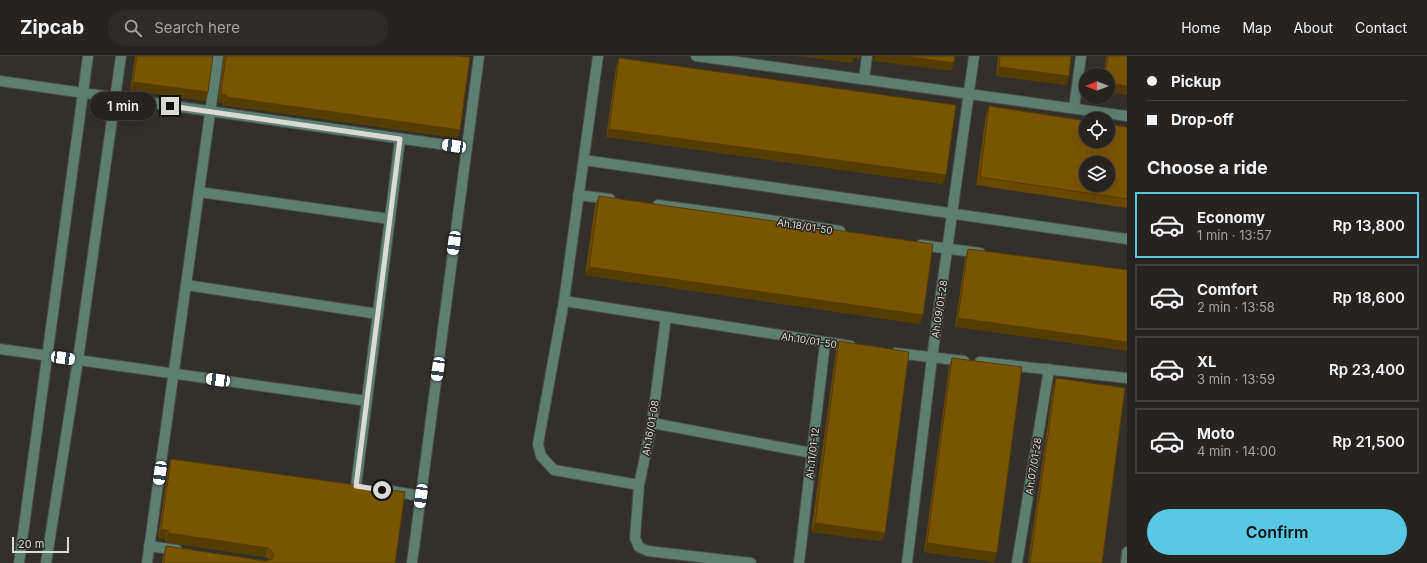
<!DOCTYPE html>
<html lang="en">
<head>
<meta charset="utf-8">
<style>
  :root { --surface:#262320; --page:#2e2b29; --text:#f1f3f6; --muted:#a4a4a5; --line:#42403e; --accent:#59c8e5 }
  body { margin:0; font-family:Inter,sans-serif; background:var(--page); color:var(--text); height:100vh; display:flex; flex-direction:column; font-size:15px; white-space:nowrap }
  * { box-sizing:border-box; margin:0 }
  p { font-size:13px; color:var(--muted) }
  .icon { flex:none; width:22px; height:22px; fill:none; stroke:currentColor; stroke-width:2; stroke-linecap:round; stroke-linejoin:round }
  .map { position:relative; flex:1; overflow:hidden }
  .sheet { display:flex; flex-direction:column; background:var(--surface); width:300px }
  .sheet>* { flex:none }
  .hud { display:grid; align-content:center; height:88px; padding:0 20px; background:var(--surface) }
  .needle { width:26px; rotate:270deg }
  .controls { position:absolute; left:1079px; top:12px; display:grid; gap:8px }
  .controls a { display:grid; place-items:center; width:36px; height:36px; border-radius:50%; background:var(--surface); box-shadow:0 4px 16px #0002,0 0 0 1px var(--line); font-size:20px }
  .scale { position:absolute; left:12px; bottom:10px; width:57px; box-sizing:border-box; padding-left:4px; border:2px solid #dcdad6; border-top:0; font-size:11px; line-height:14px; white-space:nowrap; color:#dcdad6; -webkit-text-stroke:3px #292520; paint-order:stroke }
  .end { position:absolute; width:18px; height:18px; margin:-9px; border:5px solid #dcdad6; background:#111; box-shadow:0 0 0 2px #111 }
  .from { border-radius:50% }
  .bubble { position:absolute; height:28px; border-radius:14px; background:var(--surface); box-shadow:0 4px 16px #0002,0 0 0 1px var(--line); font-size:13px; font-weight:600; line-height:28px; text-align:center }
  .car { position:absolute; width:12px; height:24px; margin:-12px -6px; border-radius:5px; box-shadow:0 0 3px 1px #0007; background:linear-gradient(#fff 24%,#345 0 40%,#fff 0 76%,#345 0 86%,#fff 0) }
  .hud b { display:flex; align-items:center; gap:14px; height:38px; font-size:15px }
  .hud b+b { border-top:1px solid var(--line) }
  .hud i { width:10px; height:10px; background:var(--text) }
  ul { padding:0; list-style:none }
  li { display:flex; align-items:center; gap:12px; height:66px; margin:0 8px 6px; padding:0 12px; border:2px solid var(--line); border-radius:0px }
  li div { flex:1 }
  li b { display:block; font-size:15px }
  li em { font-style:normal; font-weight:600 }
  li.selected { border-color:var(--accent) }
  li>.icon { width:36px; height:36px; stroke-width:1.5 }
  h2 { padding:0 20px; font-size:18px; line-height:48px }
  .action { display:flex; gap:8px; margin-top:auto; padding:8px 20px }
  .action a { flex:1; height:46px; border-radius:24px; background:var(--accent); color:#111; font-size:16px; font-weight:600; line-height:46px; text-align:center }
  header { display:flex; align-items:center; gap:24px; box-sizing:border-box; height:56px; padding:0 20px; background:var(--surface); border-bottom:1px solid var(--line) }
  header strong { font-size:19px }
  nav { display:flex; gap:22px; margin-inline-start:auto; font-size:14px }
  .search { width:280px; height:36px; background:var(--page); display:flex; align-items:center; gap:10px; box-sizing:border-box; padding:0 14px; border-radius:22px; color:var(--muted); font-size:15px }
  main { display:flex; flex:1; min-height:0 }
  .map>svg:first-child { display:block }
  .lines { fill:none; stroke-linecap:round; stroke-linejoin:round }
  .minor-casing { stroke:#4e4a46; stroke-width:12 }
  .minor { stroke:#5c7f72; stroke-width:10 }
  .wall { fill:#694900 }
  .shaded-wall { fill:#553c00 }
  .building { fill:#7a5500; stroke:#553c00; fill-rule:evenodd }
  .route { stroke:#dcdad6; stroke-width:5 }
  .labels { text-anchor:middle; stroke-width:3; stroke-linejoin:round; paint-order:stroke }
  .street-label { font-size:10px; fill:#dcdad6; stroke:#292520 }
</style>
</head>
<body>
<header>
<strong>Zipcab</strong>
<div class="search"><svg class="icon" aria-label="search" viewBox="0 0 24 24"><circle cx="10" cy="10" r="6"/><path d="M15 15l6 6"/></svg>Search here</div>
<nav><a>Home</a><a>Map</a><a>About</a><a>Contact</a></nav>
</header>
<main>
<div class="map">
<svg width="1127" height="507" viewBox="0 0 1127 507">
  <rect width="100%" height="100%" fill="#332f2a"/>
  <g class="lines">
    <defs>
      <g id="minor">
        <polyline points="598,0 564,245 538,388 541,400 554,414 639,429"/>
        <polyline points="696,0 1127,60"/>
        <polyline points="864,23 867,0"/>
        <polyline points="0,25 467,92"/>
        <polyline points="1074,52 1081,0"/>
        <polyline points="584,104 1127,183"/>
        <polyline points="199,136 390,163"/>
        <polyline points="578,139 610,143"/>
        <polyline points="658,149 756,162 840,175"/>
        <polyline points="921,189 980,197"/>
        <polyline points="186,229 378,258"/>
        <polyline points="564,245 851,290"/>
        <polyline points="666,261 652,367 639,429 635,482 639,491 648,495 751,507"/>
        <polyline points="0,293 367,345"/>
        <polyline points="896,297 964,305"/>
        <polyline points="980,306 1127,322"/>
        <polyline points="652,367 812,397"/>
        <polyline points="356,430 400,83"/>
        <polyline points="391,435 421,440"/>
        <polyline points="149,490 177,494"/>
        <polyline points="19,507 88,0"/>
        <polyline points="46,507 78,304 121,0"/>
        <polyline points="147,507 218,0"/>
        <polyline points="412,507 479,0"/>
        <polyline points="799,507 825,287"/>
        <polyline points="907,507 932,302 974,0"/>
        <polyline points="1017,507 1049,313"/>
        <polyline points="1126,507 1127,496"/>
      </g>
    </defs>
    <use href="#minor" class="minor-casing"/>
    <use href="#minor" class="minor"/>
  </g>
  <g class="wall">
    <polygon points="135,0 213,0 205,45 130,34"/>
    <polygon points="224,0 459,0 460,74 457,82 223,49 223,47 218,47"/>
    <polygon points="998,0 1071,0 1069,20 1066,29 996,20"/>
    <polygon points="1106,0 1127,0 1127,39 1108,36 1108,19 1104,19"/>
    <polygon points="619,2 943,128 606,81 616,11"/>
    <polygon points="989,50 1127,71 1127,152 976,129 986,59"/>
    <polygon points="599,140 920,268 585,219 595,149"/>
    <polygon points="968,193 1127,214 955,271 965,202"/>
    <polygon points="839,285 885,477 881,485 811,476 836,294"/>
    <polygon points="952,302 994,506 924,496 949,311"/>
    <polygon points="1056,322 1102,507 1028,507 1053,331"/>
    <polygon points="171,403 395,507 162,507 163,499 166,490 266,505 269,504 268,502 265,501 165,486 165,483 158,482 168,412"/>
  </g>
  <g class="shaded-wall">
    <polygon points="798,0 861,0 860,3 854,2 852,7"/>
    <polygon points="875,0 903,0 954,7 951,15 873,5"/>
    <polygon points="999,11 1069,20 1066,29 996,20"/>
    <polygon points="133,26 208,36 205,45 130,34"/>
    <polygon points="1108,27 1127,30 1127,39 1108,36"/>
    <polygon points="221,38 226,39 223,47 218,47"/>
    <polygon points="226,41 460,74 457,82 223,49"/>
    <polygon points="609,73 946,119 943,128 606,81"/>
    <polygon points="589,211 923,259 920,268 585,219"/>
    <polygon points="958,262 1127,286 1127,295 955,271"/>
    <polygon points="815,467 885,477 881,485 811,476"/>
    <polygon points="161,473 168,474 165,483 158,482"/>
    <polygon points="168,477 268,492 265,501 165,486"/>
    <polygon points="927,487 997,497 994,506 924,496"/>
  </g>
  <g class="building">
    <polygon points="137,0 213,0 208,36 133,26"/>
    <polygon points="226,0 459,0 470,1 460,74 226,41 226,39 221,38"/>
    <polygon points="903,0 955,0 954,7"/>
    <polygon points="1000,0 1071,0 1069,20 999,11"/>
    <polygon points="1108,0 1127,0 1127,30 1108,27 1108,19 1105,19"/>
    <polygon points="619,2 956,49 946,119 609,73"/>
    <path d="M 989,50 L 1086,65 L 1086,85 L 1108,85 L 1108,68 L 1127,71 L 1127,143 L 980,121 ZM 1086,107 L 1108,107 L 1108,129 L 1086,129 Z"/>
    <polygon points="599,140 933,188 923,259 589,211"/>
    <polygon points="968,193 1127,214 1127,286 958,262"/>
    <polygon points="839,285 909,296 885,477 815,467"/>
    <polygon points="952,302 1022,311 997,497 927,487"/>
    <polygon points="1056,322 1125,332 1102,507 1030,507"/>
    <polygon points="171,403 405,436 395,507 164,507 166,490 266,505 272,503 274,499 271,494 268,492 168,477 168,474 161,473"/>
  </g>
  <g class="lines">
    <polyline class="route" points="170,50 400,83 356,430 382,434"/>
  </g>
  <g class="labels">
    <g class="street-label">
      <text transform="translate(805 170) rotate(9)" y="4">Ah.18/01-50</text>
      <text transform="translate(939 253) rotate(-81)" y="4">Ah.09/01-28</text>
      <text transform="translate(809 284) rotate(9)" y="4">Ah.10/01-50</text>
      <text transform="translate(650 372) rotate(-80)" y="4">Ah.16/01-08</text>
      <text transform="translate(812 397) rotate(-83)" y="4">Ah.11/01-12</text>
      <text transform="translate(1033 410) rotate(-81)" y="4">Ah.07/01-28</text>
    </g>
  </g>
</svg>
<div class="controls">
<a><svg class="needle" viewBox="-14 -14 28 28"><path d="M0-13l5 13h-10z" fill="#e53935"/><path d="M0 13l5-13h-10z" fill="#a4a4a5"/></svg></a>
<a><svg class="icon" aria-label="locate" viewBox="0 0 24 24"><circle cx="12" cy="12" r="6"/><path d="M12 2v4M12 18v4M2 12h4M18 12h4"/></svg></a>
<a><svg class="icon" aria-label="layers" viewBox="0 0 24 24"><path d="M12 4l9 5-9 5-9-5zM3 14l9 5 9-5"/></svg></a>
</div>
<div class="scale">20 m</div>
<i class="end from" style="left:382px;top:434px"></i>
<i class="end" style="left:170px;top:50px"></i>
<div class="bubble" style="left:90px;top:36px;width:66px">1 min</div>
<i class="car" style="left:454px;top:90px;rotate:278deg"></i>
<i class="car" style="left:454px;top:187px;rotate:188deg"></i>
<i class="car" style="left:63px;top:302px;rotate:98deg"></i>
<i class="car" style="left:438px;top:313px;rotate:188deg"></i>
<i class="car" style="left:218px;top:324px;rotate:278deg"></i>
<i class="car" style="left:160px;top:417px;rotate:188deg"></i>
<i class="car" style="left:421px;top:440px;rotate:188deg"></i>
</div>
<section class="sheet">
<div class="hud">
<b><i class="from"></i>Pickup</b>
<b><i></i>Drop-off</b>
</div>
<h2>Choose a ride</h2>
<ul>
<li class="selected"><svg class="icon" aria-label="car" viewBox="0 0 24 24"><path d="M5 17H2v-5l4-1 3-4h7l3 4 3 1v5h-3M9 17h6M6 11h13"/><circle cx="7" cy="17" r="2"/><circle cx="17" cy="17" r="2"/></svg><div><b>Economy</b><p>1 min · 13:57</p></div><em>Rp 13,800</em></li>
<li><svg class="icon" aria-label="car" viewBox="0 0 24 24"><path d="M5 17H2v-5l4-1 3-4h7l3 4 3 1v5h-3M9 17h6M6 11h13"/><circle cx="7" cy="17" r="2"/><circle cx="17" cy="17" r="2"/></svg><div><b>Comfort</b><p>2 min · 13:58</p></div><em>Rp 18,600</em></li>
<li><svg class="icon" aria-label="car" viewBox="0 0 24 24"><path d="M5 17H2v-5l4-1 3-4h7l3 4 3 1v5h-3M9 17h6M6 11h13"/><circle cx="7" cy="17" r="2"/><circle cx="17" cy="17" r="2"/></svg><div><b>XL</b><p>3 min · 13:59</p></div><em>Rp 23,400</em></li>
<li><svg class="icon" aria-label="car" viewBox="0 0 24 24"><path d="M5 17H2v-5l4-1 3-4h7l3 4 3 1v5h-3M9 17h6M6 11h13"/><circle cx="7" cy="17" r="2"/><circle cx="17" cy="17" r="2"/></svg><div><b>Moto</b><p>4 min · 14:00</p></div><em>Rp 21,500</em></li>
</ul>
<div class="action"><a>Confirm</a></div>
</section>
</main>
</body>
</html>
